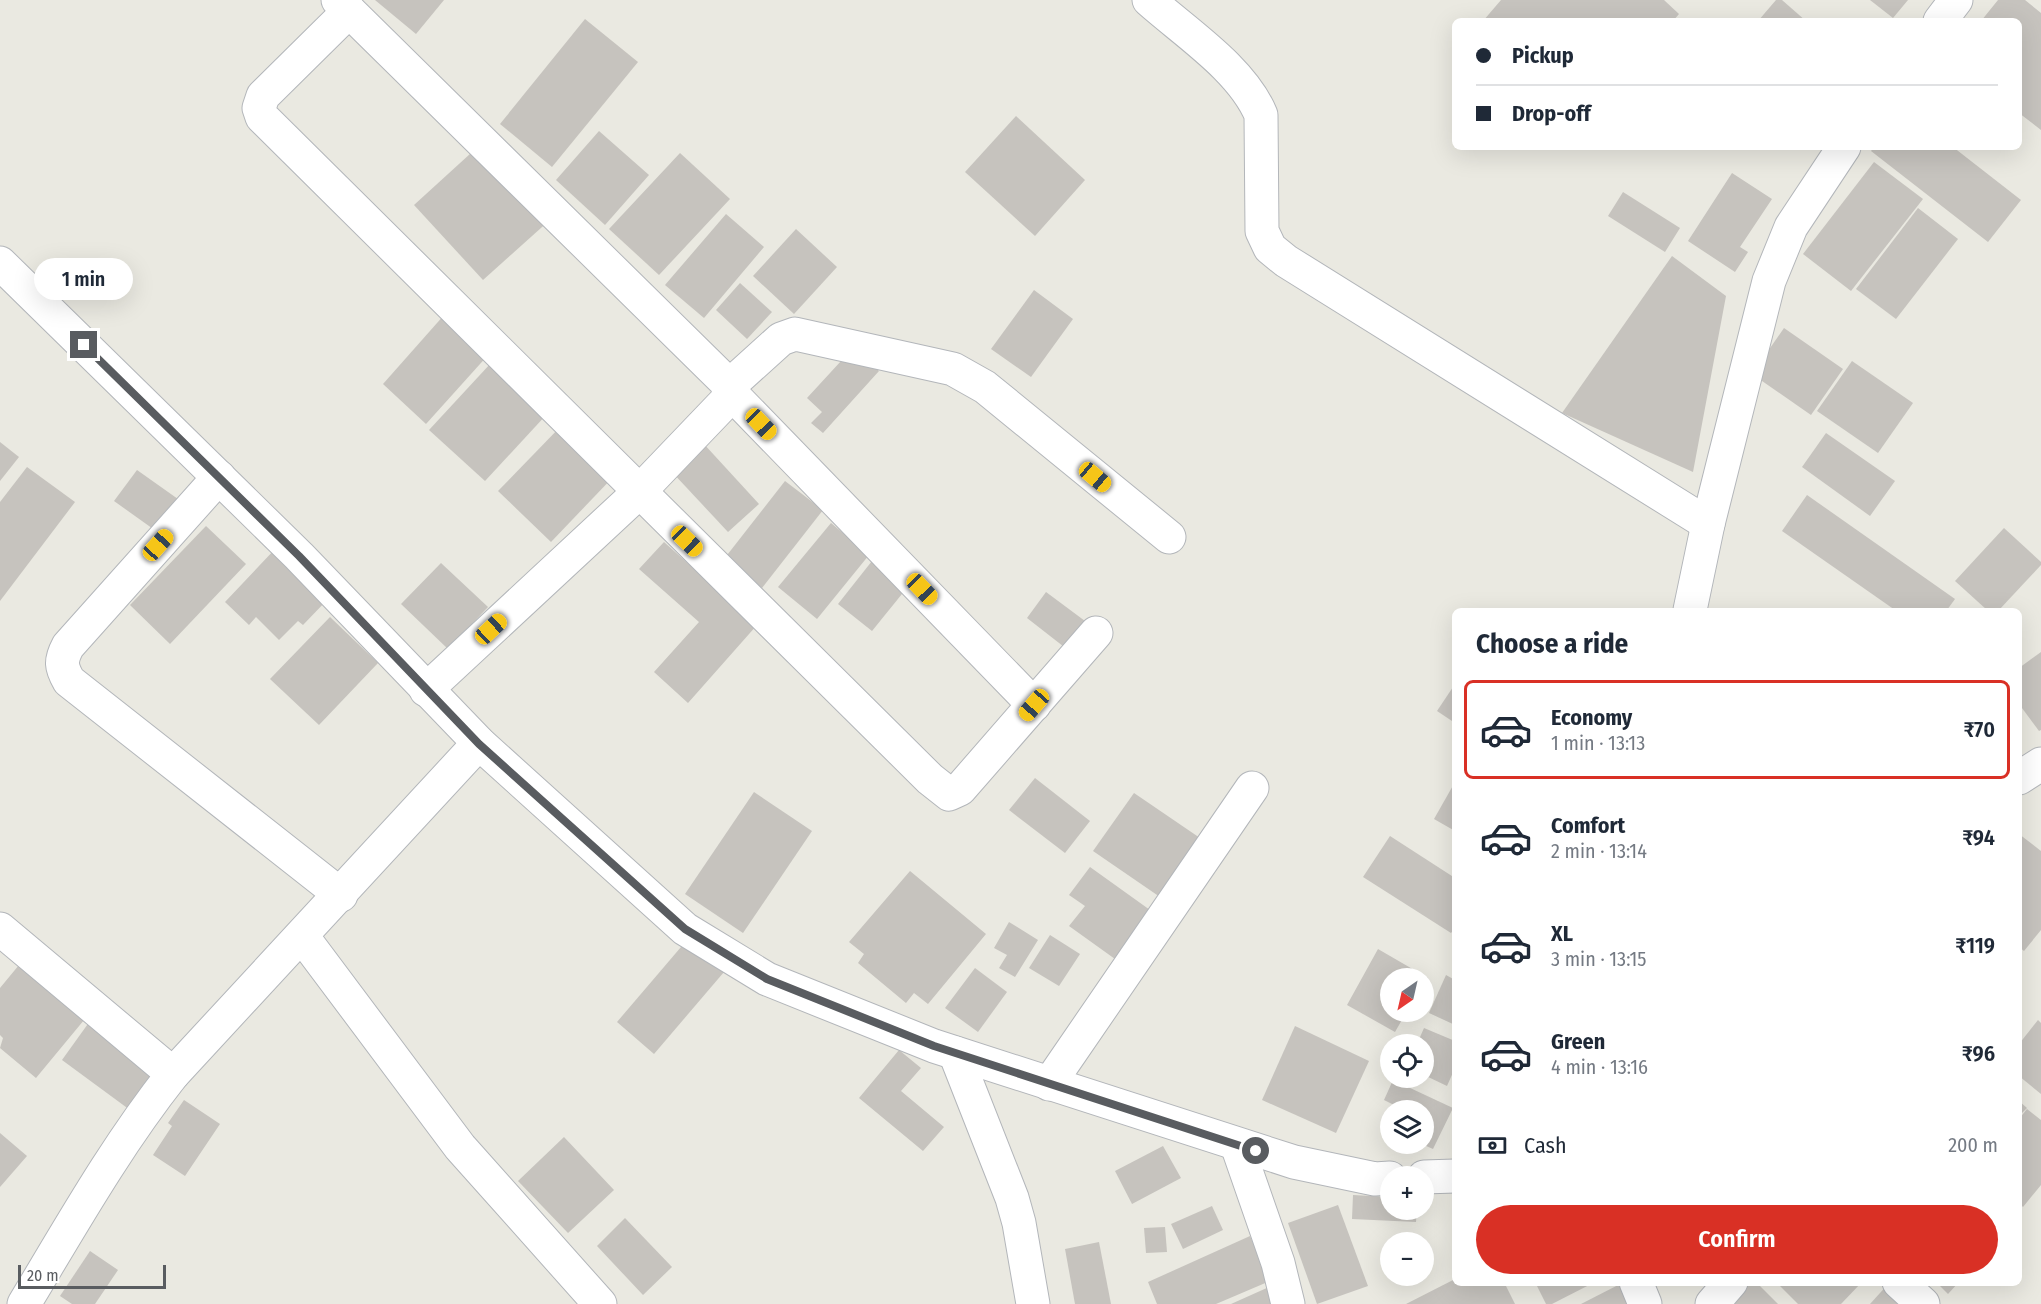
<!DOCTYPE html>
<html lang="en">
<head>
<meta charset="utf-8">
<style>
  :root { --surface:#fff; --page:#f2f2f3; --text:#1f2937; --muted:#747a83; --line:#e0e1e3; --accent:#d93025 }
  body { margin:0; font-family:"Fira Sans Condensed",sans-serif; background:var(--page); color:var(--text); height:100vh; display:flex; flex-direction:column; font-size:22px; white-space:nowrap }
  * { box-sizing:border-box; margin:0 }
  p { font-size:20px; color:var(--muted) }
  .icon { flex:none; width:33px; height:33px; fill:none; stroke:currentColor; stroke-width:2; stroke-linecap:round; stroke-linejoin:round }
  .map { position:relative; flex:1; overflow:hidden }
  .sheet { position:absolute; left:1452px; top:608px; width:570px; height:678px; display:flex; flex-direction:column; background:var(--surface); border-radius:9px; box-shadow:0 6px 24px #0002 }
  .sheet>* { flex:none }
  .hud { position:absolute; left:1452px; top:18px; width:570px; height:132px; border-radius:9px; box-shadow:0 6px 24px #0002; display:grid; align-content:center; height:132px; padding:0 24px; background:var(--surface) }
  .needle { width:39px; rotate:214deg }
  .buttons { position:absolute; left:1380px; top:968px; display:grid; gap:12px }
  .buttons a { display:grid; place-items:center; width:54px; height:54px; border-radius:50%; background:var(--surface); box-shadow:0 6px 24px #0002; font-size:30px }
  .scale { position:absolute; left:18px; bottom:15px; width:148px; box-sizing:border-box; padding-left:6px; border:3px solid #595c60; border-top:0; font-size:16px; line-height:21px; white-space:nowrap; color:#595c60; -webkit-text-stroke:4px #fff; paint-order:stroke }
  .end { position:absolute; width:27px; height:27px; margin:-14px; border:8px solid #595c60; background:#fff; box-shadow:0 0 0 3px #fff }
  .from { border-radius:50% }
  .bubble { position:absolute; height:42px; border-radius:21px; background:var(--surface); box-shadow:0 6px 24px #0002; font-size:20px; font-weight:600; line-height:42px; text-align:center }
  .car { position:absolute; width:18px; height:36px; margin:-18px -9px; border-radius:8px; box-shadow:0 0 4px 2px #0007; background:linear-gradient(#f5c518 24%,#345 0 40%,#f5c518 0 76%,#345 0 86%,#f5c518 0) }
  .hud b { display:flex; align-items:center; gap:21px; height:57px; font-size:22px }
  .hud b+b { border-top:2px solid var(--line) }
  .hud i { width:15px; height:15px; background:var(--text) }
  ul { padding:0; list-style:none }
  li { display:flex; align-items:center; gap:18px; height:99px; margin:0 12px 9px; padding:0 12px; border:3px solid transparent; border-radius:9px }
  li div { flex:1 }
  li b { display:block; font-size:22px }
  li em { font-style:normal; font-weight:600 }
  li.selected { border-color:var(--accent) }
  li>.icon { width:54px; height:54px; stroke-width:1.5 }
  h2 { padding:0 24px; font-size:27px; line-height:72px }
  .pay { display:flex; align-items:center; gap:15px; height:66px; padding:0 24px; font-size:22px }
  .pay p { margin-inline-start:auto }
  .primary-button { display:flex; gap:12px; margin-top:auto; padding:12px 24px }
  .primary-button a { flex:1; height:69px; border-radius:36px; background:var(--accent); color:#fff; font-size:24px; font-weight:600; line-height:69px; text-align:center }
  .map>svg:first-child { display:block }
  .building { fill:#c6c3be }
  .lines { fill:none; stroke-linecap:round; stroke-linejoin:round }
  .minor-casing { stroke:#b3b6ba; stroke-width:35 }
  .tertiary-casing { stroke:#b3b6ba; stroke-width:35 }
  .minor { stroke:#fff; stroke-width:33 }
  .tertiary { stroke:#fff; stroke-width:33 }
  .route { stroke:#595c60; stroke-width:8 }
</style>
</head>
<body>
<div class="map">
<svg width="2041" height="1304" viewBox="0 0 2041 1304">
  <rect width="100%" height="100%" fill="#eae9e1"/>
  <g class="building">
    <polygon points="375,0 444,0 416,34"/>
    <polygon points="1501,0 1664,0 1679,14 1673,21 1483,21"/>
    <polygon points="1776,0 1782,0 1806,21 1758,21"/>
    <polygon points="1870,0 1908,0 1893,18"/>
    <polygon points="1998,0 2025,0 2041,13 2041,130 2019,113 2019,21 1981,21"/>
    <polygon points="585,19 638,62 552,167 500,124"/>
    <polygon points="1016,116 1085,180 1035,236 965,172"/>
    <polygon points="599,131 649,175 605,225 556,180"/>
    <polygon points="482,143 551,219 483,280 414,205"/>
    <polygon points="1874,147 1953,147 2021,200 1988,242 1871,151"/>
    <polygon points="680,153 730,199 659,275 609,229"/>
    <polygon points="1874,162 1923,199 1851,291 1803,254"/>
    <polygon points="1732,173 1772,199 1740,247 1748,252 1735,272 1688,241"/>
    <polygon points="1623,192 1680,228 1665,252 1608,216"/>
    <polygon points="1918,208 1958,239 1896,319 1856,289"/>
    <polygon points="726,214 764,247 704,318 665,285"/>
    <polygon points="796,229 837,267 794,314 753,276"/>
    <polygon points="1672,256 1726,296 1693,472 1562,413"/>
    <polygon points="740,283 772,312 747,339 716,310"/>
    <polygon points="1034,290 1073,319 1031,377 991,349"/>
    <polygon points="445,314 489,354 426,424 383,384"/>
    <polygon points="1784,328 1843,369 1811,415 1752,374"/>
    <polygon points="853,348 879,371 823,433 811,423 822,412 807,398"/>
    <polygon points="1852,361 1913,403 1878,453 1817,411"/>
    <polygon points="491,363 547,414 485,481 429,430"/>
    <polygon points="562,425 615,475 551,542 498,491"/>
    <polygon points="1826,433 1895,481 1870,516 1802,467"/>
    <polygon points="0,442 19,457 0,481"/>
    <polygon points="703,443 759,504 728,532 672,472"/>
    <polygon points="27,467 75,502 0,601 0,502"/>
    <polygon points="137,470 185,504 163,536 114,501"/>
    <polygon points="785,481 823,510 762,588 724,559"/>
    <polygon points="1807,495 1955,599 1947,610 1895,610 1782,531"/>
    <polygon points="831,523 869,555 817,619 778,587"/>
    <polygon points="206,526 246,564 170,644 130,605"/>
    <polygon points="2004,528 2041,562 2041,565 1999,610 1987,610 1955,581"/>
    <polygon points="664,542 757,625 688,703 654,672 699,622 639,569"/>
    <polygon points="276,548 328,599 303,625 298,621 279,640 256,617 249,625 225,602"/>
    <polygon points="872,561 906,589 872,631 838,604"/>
    <polygon points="441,563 488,607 448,649 401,604"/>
    <polygon points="1046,592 1089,624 1068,650 1027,618"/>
    <polygon points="330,617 378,663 319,725 270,679"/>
    <polygon points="2041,652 2041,730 2039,731 2019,704 2019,668"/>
    <polygon points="1455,684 1455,723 1437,711"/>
    <polygon points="1035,778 1090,821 1065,853 1009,810"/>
    <polygon points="1455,782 1455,831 1434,819"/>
    <polygon points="754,792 812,831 743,933 685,894"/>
    <polygon points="1134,793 1200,838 1160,897 1093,851"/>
    <polygon points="2019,834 2041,851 2041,930 2024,951 2019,947"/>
    <polygon points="1390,836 1455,878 1455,928 1451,933 1363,877"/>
    <polygon points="1090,867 1150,910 1115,959 1069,926 1085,906 1069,895"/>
    <polygon points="910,871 986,934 928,1004 914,993 906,1003 858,963 864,954 849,942"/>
    <polygon points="1009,922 1038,940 1015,977 999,968 1007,955 994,948"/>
    <polygon points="1050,935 1080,954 1059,986 1029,968"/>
    <polygon points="687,940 724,972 654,1054 617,1022"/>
    <polygon points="1378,949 1428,978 1390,978 1390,1011 1407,1011 1395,1032 1347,1005"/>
    <polygon points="19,965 89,1014 36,1078 0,1048 3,1038 0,1035 0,988"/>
    <polygon points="975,968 1007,992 978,1032 945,1008"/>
    <polygon points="1446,975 1455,980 1455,1025 1429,1013"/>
    <polygon points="2038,1020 2041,1023 2041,1094 2019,1076 2019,1044"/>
    <polygon points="90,1021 158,1072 130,1110 62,1060"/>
    <polygon points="1295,1026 1369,1061 1336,1133 1262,1100"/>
    <polygon points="1424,1028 1455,1041 1455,1068 1447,1086 1424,1075 1424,1044 1417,1044"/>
    <polygon points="899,1050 921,1068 901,1091 944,1127 923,1151 859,1098"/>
    <polygon points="1393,1080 1453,1108 1433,1149 1424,1145 1424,1110 1404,1110 1384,1100"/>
    <polygon points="184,1100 220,1124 185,1176 153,1155 172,1126 168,1123"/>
    <polygon points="2019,1101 2027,1108 2019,1116"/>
    <polygon points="2027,1109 2041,1120 2041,1185 2023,1207 2019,1203 2019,1119"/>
    <polygon points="0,1133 27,1156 0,1187"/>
    <polygon points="564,1137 614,1190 568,1233 518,1181"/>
    <polygon points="1163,1146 1181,1178 1132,1204 1115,1171"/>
    <polygon points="1353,1195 1390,1197 1390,1209 1417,1209 1416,1222 1352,1219"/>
    <polygon points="1338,1205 1368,1286 1317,1304 1288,1223"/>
    <polygon points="1212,1206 1223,1230 1183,1249 1171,1224"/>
    <polygon points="625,1218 672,1267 643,1295 597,1246"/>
    <polygon points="1165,1227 1167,1252 1146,1253 1144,1228"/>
    <polygon points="1250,1236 1270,1281 1216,1304 1157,1304 1148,1282"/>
    <polygon points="1099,1242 1111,1304 1075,1304 1065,1249"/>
    <polygon points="90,1251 118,1270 95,1304 72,1304 60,1296"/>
    <polygon points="1455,1279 1455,1282 1504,1282 1515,1304 1406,1304"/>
    <polygon points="1535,1282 1595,1282 1552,1304 1546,1304"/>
    <polygon points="1624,1282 1635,1304 1581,1304"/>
    <polygon points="1749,1282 1756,1282 1778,1304 1729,1304"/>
    <polygon points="1776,1282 1862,1282 1841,1304 1798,1304"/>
    <polygon points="1890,1282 1920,1304 1870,1304"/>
    <polygon points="1936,1282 1959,1282 1948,1294"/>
    <polygon points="1269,1287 1277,1304 1231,1304"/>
  </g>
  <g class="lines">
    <defs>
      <g id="minor">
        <polyline points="338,0 726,382 729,391 728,399 638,493 426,690"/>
        <path d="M 1149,0 C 1186,33 1242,69 1261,115 L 1262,231 L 1270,248 L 1286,261 L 1708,524"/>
        <polyline points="349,11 263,96 259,108 262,117 930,779 949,794 960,789 1096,633"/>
        <polyline points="729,386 781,339 795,334 953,369 985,387 1169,537"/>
        <polyline points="729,391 1034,705"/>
        <path d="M 219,477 L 68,646 C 60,661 61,667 69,681 L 341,895"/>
        <polyline points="2019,778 2041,764"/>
        <polyline points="0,929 173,1074"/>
        <polyline points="302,936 460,1147 600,1304"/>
        <polyline points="955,1053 1012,1198 1019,1223 1033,1304"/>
        <polyline points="1049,1084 1252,788"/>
        <polyline points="1237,1145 1278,1263 1288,1304"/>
        <polyline points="1899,1282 1923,1304"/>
        <path d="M 24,1304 C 71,1226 116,1146 173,1074 L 479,743"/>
        <polyline points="1712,1304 1731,1282"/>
      </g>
      <g id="tertiary">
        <polyline points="1940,21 1956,0"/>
        <polyline points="0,263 299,556 479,743 685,929 767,979 934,1046 1294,1162 1375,1179 1390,1178"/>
        <polyline points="1690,610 1708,524 1769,281 1791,227 1844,147"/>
        <polyline points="1424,1177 1455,1176"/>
        <polyline points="1636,1282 1645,1304"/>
      </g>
    </defs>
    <use href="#minor" class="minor-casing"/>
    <use href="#tertiary" class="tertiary-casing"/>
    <use href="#minor" class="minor"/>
    <use href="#tertiary" class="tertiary"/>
  </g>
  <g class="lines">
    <polyline class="route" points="84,345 299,556 479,744 685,929 767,979 934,1046 1256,1151"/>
  </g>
</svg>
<div class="buttons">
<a><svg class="needle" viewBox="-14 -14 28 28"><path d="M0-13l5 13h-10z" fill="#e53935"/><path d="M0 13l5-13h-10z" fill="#747a83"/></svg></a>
<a><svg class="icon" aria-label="locate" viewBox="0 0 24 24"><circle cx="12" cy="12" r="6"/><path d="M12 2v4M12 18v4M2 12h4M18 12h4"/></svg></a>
<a><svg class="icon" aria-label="layers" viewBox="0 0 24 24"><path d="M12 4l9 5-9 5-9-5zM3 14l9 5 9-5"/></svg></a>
<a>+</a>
<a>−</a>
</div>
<div class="scale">20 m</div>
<i class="end from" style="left:1256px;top:1151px"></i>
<i class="end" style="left:84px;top:345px"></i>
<div class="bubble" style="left:34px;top:258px;width:99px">1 min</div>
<i class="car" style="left:761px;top:424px;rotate:136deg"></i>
<i class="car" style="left:1095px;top:477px;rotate:130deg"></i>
<i class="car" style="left:687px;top:541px;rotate:134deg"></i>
<i class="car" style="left:158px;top:545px;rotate:42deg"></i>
<i class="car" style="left:922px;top:589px;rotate:136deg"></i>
<i class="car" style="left:491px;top:629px;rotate:47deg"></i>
<i class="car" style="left:1034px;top:705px;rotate:221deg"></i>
<div class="hud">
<b><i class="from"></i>Pickup</b>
<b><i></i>Drop-off</b>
</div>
<section class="sheet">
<h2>Choose a ride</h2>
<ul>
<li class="selected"><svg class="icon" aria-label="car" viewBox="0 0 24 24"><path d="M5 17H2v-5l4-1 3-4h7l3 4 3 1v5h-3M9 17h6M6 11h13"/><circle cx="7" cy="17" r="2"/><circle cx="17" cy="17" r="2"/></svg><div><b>Economy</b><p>1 min · 13:13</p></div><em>₹70</em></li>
<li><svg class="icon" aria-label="car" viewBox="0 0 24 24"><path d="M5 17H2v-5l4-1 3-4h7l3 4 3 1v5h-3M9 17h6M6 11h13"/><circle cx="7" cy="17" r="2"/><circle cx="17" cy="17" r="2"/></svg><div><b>Comfort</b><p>2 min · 13:14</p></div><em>₹94</em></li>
<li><svg class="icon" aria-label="car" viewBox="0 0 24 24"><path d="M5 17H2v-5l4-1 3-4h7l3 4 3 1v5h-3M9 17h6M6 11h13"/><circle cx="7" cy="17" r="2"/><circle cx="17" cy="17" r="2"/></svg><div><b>XL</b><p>3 min · 13:15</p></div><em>₹119</em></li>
<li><svg class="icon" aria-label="car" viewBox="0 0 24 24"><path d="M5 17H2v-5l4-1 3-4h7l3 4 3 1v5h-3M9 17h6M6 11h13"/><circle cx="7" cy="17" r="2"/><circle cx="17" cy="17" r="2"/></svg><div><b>Green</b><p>4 min · 13:16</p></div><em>₹96</em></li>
</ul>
<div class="pay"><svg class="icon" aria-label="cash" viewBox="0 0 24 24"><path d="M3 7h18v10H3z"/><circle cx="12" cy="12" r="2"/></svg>Cash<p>200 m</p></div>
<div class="primary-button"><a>Confirm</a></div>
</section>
</div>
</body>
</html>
